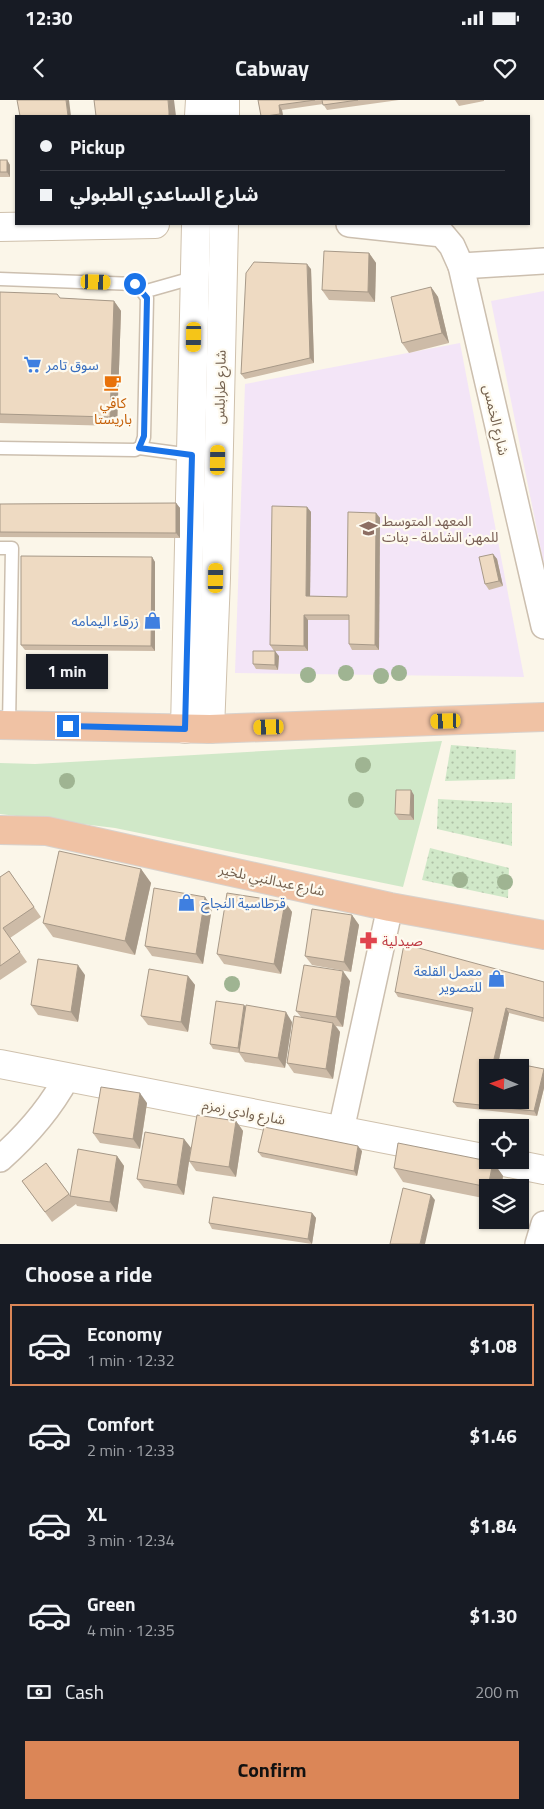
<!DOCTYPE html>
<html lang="en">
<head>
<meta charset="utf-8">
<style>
  :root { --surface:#171b24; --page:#20242c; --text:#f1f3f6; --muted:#9ea1a6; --line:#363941; --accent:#db8657 }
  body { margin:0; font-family:"Titillium Web","Noto Sans Arabic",sans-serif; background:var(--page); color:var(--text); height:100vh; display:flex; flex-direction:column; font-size:19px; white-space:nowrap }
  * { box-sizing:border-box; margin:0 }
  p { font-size:16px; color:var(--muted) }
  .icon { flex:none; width:28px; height:28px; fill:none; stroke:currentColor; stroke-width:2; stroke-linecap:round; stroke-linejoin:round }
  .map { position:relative; height:1144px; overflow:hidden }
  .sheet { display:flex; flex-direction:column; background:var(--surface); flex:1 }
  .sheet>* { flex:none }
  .banner { position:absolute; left:15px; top:15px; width:515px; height:110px; border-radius:0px; box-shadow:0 1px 4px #0004; display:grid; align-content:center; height:110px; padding:0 25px; background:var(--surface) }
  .needle { width:32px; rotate:272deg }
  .fabs { position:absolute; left:479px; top:959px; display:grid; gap:10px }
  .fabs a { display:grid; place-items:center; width:50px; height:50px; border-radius:0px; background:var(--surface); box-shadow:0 1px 4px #0004; font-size:25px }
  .end { position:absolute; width:22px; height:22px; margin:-11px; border:6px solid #1a73e8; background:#fff; box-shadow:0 0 0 2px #fff }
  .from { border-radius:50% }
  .bubble { position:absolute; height:35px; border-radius:0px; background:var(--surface); box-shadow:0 1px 4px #0004; font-size:16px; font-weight:700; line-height:35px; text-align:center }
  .car { position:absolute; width:15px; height:30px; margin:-15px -8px; border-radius:6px; box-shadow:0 0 4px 1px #0007; background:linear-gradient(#f5c518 24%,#345 0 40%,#f5c518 0 76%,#345 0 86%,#f5c518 0) }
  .banner b { display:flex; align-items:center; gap:18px; height:48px; font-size:19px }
  .banner b+b { border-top:1px solid var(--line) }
  .banner i { width:12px; height:12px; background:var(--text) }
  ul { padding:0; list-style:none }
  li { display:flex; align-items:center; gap:15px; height:82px; margin:0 10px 8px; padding:0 15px; border:2px solid transparent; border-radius:0px }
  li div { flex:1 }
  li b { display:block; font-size:19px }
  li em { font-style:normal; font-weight:700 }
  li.current { border-color:var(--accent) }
  li>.icon { width:45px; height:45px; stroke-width:1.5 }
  h2 { padding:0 25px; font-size:22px; line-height:60px }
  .pay { display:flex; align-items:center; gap:12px; height:55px; padding:0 25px; font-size:19px }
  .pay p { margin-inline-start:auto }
  .cta { display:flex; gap:10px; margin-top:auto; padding:10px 25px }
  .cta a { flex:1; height:58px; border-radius:0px; background:var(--accent); color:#111; font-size:20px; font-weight:700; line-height:58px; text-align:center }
  .status { display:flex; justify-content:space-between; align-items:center; height:35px; padding:0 25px; background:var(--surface); direction:ltr }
  .status svg { height:14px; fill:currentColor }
  header { display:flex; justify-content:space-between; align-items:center; height:65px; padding:0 25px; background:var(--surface); font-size:22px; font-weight:700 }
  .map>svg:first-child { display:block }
  .education { fill:#f3e5f7 }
  .grass { fill:url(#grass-dots) }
  .green { fill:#d0e8c8 }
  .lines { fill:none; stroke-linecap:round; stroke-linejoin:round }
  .lane-casing { stroke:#ccbfaf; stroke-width:15 }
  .street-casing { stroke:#ccbfaf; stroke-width:28 }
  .secondary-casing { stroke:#cfc1ad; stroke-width:30 }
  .highway-casing { stroke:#d8d2cd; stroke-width:30 }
  .lane { stroke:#fff; stroke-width:12 }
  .street { stroke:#fff; stroke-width:25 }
  .secondary { stroke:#fff; stroke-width:28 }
  .highway { stroke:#f0c2a4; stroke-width:28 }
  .tree { fill:#9fb492 }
  .wall { fill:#cdbba7 }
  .shaded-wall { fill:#a79988 }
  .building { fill:#eedac2; stroke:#a79988; fill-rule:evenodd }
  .route { stroke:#1a73e8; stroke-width:6 }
  .labels { text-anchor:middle; stroke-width:4.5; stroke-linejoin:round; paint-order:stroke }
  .shop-label { font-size:14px; fill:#366cbe; stroke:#fefaef; text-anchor:start }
  .street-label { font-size:14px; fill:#73604e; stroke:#fefaef }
  .food-label { font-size:14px; fill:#c56008; stroke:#fefaef }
  .education-label { font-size:14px; fill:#785e54; stroke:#fefaef; text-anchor:start }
  .health-label { font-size:14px; fill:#be3a42; stroke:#fefaef; text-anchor:start }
</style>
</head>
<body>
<div class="status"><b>12:30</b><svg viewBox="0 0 49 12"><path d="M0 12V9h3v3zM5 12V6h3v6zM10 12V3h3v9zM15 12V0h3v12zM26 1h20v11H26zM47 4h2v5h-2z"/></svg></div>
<header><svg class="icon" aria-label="back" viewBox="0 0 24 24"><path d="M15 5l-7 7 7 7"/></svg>Cabway<svg class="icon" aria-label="heart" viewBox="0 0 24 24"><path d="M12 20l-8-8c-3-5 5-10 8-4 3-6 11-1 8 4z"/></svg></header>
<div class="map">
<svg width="544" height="1144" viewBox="0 0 544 1144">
  <defs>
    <pattern id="grass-dots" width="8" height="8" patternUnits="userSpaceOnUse" patternTransform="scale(1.25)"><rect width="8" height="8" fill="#d0e8c8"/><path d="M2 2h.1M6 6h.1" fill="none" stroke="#adbfa5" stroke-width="1.8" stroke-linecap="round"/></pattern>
  </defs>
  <rect width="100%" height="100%" fill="#fbf6e9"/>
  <g class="education">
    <polygon points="544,191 544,465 491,201"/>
    <polygon points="460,243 524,577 235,573 245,284"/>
  </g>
  <g class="grass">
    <polygon points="451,645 516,650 515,679 445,681"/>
    <polygon points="438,699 512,703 512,746 437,729"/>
    <polygon points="430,748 509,768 508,798 422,780"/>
  </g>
  <polygon class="green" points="442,641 403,787 115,728 0,714 0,663 35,664"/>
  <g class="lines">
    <defs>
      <g id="lane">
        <polyline points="0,179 135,184 143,192"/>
        <polyline points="0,348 135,350 141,347 144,337 147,198 143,192 196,177"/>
        <polyline points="139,348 191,355"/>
        <polyline points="0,448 12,448 9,625"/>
      </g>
      <g id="street">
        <polyline points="349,124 442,134 452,146 461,166 544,526"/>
        <polyline points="461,166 544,161"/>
        <polyline points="341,1030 390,807"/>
        <path d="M 0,1059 C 27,1035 50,1009 67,977"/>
        <polyline points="538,1144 544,1124"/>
      </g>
      <g id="secondary">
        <polyline points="199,16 200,0"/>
        <polyline points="225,16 225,0"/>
        <polyline points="0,127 155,124"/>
        <polyline points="185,629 196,124"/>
        <polyline points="210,629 216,478 224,124"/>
        <polyline points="0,964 488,1059"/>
        <polyline points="494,1060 544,1070"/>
      </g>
      <g id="highway">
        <polyline points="0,625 210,629 544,617"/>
        <polyline points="0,730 47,731 390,807 544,835"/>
      </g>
    </defs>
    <use href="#lane" class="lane-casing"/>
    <use href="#street" class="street-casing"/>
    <use href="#secondary" class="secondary-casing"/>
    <use href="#highway" class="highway-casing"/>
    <use href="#lane" class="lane"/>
    <use href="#street" class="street"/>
    <use href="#secondary" class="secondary"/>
    <use href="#highway" class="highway"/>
  </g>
  <g class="tree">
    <circle cx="346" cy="573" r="8"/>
    <circle cx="399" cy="573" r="8"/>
    <circle cx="308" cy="575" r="8"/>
    <circle cx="381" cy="576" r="8"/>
    <circle cx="363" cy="665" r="8"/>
    <circle cx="67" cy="681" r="8"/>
    <circle cx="356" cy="700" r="8"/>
    <circle cx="460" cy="780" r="8"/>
    <circle cx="505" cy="782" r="8"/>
    <circle cx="232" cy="884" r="8"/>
  </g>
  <g class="wall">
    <polygon points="258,0 399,0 327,10 323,4 282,10 283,16 261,16"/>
    <polygon points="455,0 484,0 484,1 459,6"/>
    <polygon points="0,60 7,60 10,65 10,77 0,77"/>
    <polygon points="369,153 376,163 375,202 329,200 322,190"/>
    <polygon points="311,169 314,263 245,279 241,274"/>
    <polygon points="431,187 438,197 449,243 409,253 402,243"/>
    <polygon points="0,192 60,198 114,201 121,211 117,326 0,323"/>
    <polygon points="176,403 180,408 180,438 0,437 0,404"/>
    <polygon points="307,407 311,412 310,496 347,497 376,413 380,418 379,550 352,550 349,544 349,520 308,520 308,551 274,551 270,545"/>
    <polygon points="493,454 497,459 503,486 489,490 485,484"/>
    <polygon points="152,457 155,462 155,551 25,550 21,545"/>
    <polygon points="279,556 278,570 256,569 253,564"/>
    <polygon points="414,695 414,720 399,720 395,714"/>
    <polygon points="141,769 151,783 135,855 53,837 43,823"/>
    <polygon points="9,771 41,817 10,838 27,862 0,880 0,777"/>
    <polygon points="285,802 292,812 281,874 224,864 217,854"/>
    <polygon points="212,807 203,864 152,856 145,846"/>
    <polygon points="352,815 359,825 351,872 312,865 305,856"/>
    <polygon points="85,875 78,922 38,915 31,905"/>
    <polygon points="188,876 195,885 188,932 148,925 141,916"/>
    <polygon points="350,881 343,927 336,926 340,932 333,979 294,973 287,963 301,917 296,911"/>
    <polygon points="544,882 544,922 509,913 499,960 544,969 544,988 537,1016 457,1007 453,1002 472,912 398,897 395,892"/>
    <polygon points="244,905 246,907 292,922 285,968 245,962 239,953 213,949 210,944"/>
    <polygon points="147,1003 140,1049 100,1043 93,1033"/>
    <polygon points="236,1021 243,1031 236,1077 196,1071 189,1061"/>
    <polygon points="184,1039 191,1048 184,1095 144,1088 137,1079"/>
    <polygon points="362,1051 357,1076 262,1057 258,1052"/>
    <polygon points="117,1056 124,1066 117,1112 77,1106 76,1104 52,1122 22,1081 46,1063 70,1095"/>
    <polygon points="493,1062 503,1076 501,1088 488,1088 488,1099 403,1082 394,1068"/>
    <polygon points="312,1113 316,1118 312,1144 212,1129 209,1123"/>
  </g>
  <g class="shaded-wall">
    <polygon points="66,0 69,0 71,16 68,16"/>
    <polygon points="168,0 174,0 176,16 169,16"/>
    <polygon points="279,5 282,10 283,16 281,16 280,14"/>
    <polygon points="7,60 10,65 10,77 7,72"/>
    <polygon points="369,153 376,163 375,202 368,192"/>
    <polygon points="307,164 311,169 314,263 310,258"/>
    <polygon points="431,187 438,197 449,243 442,233"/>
    <polygon points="114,201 121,211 117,326 110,317"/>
    <polygon points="176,403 180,408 180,438 176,433"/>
    <polygon points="307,407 311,412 310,502 306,496"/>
    <polygon points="376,413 380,418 379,550 375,545"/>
    <polygon points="493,454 497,459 503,486 499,481"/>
    <polygon points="152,457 155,462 155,551 151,546"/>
    <polygon points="304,515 308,520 308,551 304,546"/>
    <polygon points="275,551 279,556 278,570 275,565"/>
    <polygon points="411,690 414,695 414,720 410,715"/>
    <polygon points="141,769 151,783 135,855 125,841"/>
    <polygon points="205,797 212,807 203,864 196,854"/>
    <polygon points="285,802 292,812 281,874 274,864"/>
    <polygon points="352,815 359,825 351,872 344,862"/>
    <polygon points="78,865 85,875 78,922 71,912"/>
    <polygon points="343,871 350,881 343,927 336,917"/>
    <polygon points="188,876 195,885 188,932 181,922"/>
    <polygon points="244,905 248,910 241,952 238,948"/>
    <polygon points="506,908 509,913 498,964 494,959"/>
    <polygon points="286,912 292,922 285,968 278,958"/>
    <polygon points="333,923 340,932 333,979 326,969"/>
    <polygon points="544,969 544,988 537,1016 534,1011"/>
    <polygon points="140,993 147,1003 140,1049 133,1039"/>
    <polygon points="236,1021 243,1031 236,1077 229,1067"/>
    <polygon points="184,1039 191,1048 184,1095 177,1085"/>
    <polygon points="358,1046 362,1051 357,1076 354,1071"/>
    <polygon points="117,1056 124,1066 117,1112 110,1102"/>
    <polygon points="493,1062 503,1076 501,1088 488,1087"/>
    <polygon points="431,1095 435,1100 425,1144 420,1144"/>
    <polygon points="312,1113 316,1118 312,1144 308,1139"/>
  </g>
  <g class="building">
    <polygon points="17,0 66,0 68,16 20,16"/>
    <polygon points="94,0 168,0 169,12 169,16 96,16"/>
    <polygon points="258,0 315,0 279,5 280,14 266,16 261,16"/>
    <polygon points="322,0 358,0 323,5"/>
    <rect x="0" y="60" width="7" height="12"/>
    <polygon points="324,151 369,153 368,192 322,190"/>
    <polygon points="254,162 307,164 310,258 241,274 246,173"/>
    <polygon points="431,187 442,233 402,243 391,197"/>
    <polygon points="0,192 57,194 60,198 114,201 110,317 0,314"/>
    <polygon points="176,403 176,433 0,432 0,404"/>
    <polygon points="272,406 307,407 306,496 347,497 348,412 376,413 375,545 349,544 349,515 304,515 304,546 270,545"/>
    <polygon points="493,454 499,481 485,484 479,457"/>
    <polygon points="21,456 152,457 151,546 21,545"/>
    <polygon points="253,551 275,551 275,565 253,564"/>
    <polygon points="396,690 411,690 410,715 395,714"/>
    <polygon points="59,751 141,769 125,841 43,823"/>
    <polygon points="9,771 34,807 3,828 20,852 0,866 0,777"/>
    <polygon points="154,788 205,797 196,854 145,846"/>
    <polygon points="227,793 285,802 274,864 217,854"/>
    <polygon points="312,809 352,815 344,862 305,856"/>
    <path d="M 404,844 L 544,882 L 544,918 L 506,908 L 494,959 L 544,969 L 534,1011 L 453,1002 L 473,908 L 395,892 ZM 488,968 L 520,968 L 520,1000 L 488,1000 Z"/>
    <polygon points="38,859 78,865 71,912 31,905"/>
    <polygon points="304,865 343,871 336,917 296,911"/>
    <polygon points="149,869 188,876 181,922 141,916"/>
    <polygon points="216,901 244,905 238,948 210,944"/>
    <polygon points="246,905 286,912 278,958 239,952"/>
    <polygon points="294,916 333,923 326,969 287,963"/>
    <polygon points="101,987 140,993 133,1039 93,1033"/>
    <polygon points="197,1015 236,1021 229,1067 189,1061"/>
    <polygon points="264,1027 358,1046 354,1071 258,1052"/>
    <polygon points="145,1032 184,1039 177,1085 137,1079"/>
    <polygon points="398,1043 493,1062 488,1087 394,1068"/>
    <polygon points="78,1049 117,1056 110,1102 70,1096"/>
    <polygon points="46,1063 69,1094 45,1112 22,1081"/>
    <polygon points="403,1088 431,1095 420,1144 390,1144"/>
    <polygon points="213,1097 312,1113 308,1139 209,1123"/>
  </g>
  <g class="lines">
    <polyline class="route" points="68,626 185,629 192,355 139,348 144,336 147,198 135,184"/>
  </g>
  <defs>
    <symbol id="supermarket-bare" viewBox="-9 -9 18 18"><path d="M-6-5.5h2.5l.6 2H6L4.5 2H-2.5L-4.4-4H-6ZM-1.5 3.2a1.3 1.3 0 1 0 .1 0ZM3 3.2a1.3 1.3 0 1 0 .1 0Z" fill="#3f7fe0" stroke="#fefaef" stroke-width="2.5" paint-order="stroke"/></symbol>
    <symbol id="cafe-bare" viewBox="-9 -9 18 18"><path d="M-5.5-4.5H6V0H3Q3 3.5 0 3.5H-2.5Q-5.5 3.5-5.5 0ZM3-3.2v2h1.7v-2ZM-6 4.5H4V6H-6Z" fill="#e8710a" stroke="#fefaef" stroke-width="2.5" paint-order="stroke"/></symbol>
    <symbol id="university-bare" viewBox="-9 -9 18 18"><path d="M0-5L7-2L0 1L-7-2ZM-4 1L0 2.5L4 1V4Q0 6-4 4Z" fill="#8d6e63" stroke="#fefaef" stroke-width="2.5" paint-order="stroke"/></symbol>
    <symbol id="shop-bare" viewBox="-9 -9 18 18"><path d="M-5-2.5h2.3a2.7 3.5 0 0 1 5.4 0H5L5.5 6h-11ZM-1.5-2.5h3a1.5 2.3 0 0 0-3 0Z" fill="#3f7fe0" stroke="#fefaef" stroke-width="2.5" paint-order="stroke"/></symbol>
    <symbol id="pharmacy-bare" viewBox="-9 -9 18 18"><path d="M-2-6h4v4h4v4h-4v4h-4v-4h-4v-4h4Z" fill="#e0444e" stroke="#fefaef" stroke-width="2.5" paint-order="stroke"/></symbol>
  </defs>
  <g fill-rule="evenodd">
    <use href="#supermarket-bare" x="20" y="252" width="25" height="25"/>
    <use href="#cafe-bare" x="100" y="270" width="25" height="25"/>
    <use href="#university-bare" x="356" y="416" width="25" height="25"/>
    <use href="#shop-bare" x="140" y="508" width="25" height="25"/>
    <use href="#shop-bare" x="174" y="790" width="25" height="25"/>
    <use href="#pharmacy-bare" x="356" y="828" width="25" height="25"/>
    <use href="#shop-bare" x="484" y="866" width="25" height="25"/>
  </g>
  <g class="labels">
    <g class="shop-label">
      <text x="46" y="270">سوق تامر</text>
      <text x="139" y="526" text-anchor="end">زرقاء اليمامه</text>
      <text x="201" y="808">قرطاسية النجاح</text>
      <text x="482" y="876" text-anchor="end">معمل القلعة<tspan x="482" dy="16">للتصوير</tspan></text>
    </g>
    <g class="street-label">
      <text transform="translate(220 287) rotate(-89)" y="5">شارع طرابلس</text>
      <text transform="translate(496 320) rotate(77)" y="5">شارع الخمس</text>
      <text transform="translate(272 780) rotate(12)" y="5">شارع عبدالنبي بلخير</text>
      <text transform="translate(244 1012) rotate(11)" y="5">شارع وادي زمزم</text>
    </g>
    <g class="food-label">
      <text x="113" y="308">كافي<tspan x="113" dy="16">باريستا</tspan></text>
    </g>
    <g class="education-label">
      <text x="382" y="426">المعهد المتوسط<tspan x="382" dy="16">للمهن الشاملة - بنات</tspan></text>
    </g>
    <g class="health-label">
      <text x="382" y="846">صيدلية</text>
    </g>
  </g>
</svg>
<div class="fabs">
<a><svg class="needle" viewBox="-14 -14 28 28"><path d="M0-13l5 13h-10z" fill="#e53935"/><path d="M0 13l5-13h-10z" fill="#9ea1a6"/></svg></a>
<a><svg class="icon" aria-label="locate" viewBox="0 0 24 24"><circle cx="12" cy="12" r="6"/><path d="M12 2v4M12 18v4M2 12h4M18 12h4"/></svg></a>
<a><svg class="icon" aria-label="layers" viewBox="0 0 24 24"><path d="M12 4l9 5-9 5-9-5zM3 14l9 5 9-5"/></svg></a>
</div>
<i class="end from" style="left:135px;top:184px"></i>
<i class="end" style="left:68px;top:626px"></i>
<div class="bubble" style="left:26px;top:554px;width:82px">1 min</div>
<i class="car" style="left:96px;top:182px;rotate:92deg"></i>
<i class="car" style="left:194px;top:237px;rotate:181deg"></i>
<i class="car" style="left:218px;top:360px;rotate:1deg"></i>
<i class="car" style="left:216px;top:478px;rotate:1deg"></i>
<i class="car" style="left:446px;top:621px;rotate:268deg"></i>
<i class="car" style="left:269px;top:627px;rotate:268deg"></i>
<div class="banner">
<b><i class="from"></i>Pickup</b>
<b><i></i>شارع الساعدي الطبولي</b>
</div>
</div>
<section class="sheet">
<h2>Choose a ride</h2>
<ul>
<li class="current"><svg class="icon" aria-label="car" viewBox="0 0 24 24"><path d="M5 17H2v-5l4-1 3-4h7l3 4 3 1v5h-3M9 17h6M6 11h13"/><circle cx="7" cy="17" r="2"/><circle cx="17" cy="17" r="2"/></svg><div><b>Economy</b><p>1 min · 12:32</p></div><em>$1.08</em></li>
<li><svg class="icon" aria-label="car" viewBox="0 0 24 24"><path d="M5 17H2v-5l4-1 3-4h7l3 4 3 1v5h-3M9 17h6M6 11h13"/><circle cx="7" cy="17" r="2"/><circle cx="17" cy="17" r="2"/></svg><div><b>Comfort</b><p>2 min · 12:33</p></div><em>$1.46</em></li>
<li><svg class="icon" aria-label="car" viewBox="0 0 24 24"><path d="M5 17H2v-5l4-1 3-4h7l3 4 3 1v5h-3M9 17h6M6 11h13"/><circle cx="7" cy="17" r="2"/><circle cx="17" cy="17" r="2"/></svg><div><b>XL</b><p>3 min · 12:34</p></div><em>$1.84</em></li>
<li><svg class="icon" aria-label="car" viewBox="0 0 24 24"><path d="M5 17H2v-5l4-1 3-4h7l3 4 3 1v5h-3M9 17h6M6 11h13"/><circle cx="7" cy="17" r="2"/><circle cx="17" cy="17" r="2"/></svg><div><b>Green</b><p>4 min · 12:35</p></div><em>$1.30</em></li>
</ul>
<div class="pay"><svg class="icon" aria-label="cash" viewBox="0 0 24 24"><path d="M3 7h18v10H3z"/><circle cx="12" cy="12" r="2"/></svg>Cash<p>200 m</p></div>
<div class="cta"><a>Confirm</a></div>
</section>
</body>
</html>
